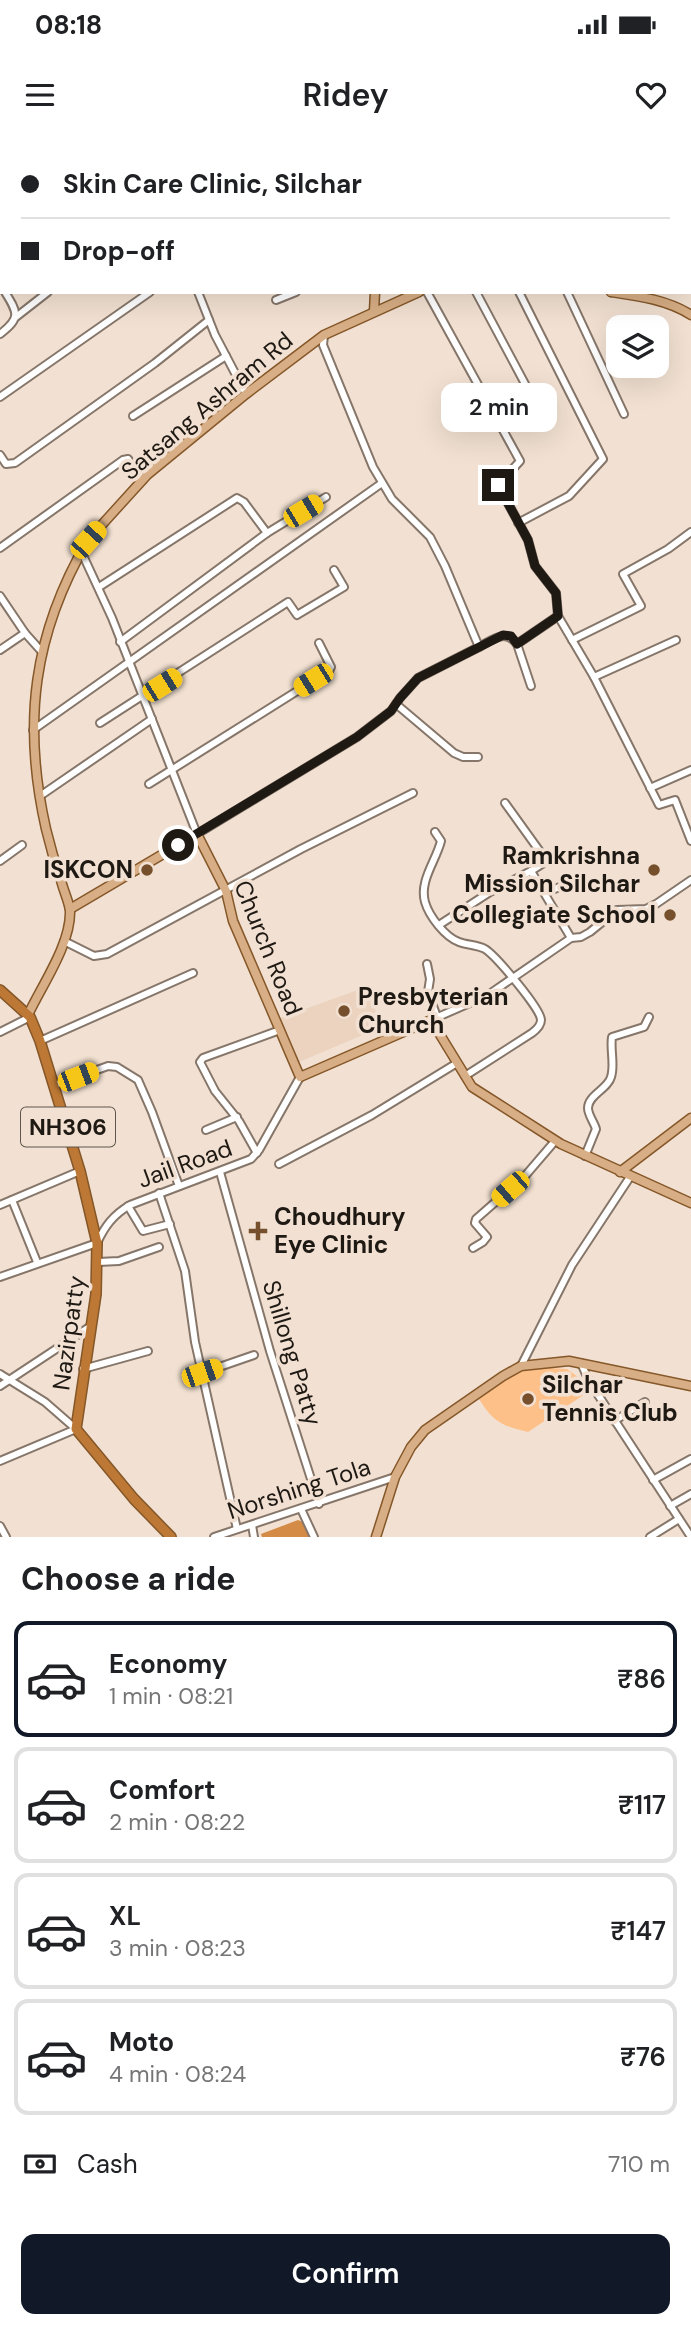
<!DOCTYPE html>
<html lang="en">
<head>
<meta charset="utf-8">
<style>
  :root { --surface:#fff; --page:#f6f6f6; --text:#202124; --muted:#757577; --line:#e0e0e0; --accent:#111827 }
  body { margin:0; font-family:"DM Sans",sans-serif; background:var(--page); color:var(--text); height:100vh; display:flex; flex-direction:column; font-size:26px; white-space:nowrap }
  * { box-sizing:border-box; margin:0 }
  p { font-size:23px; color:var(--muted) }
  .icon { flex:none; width:38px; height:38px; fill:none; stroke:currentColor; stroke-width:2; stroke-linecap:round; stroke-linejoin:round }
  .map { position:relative; height:1397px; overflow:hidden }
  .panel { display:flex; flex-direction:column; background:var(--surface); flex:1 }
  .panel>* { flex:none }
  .banner { position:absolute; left:0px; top:0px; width:691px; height:154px; box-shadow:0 7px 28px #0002; display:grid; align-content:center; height:154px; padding:0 21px; background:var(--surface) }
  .fabs { position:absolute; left:606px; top:175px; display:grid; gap:14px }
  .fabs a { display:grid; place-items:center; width:63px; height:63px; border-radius:14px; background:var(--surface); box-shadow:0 7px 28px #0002; font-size:35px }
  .end { position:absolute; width:32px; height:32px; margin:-16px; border:9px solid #1f1914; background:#fff; box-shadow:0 0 0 4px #fff }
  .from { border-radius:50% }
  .bubble { position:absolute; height:49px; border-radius:14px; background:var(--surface); box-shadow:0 7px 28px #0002; font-size:23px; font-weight:600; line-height:49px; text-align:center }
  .car { position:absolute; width:21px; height:42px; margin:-21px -10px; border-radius:9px; box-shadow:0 0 5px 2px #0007; background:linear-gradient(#f5c518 24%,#345 0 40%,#f5c518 0 76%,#345 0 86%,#f5c518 0) }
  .banner b { display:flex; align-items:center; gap:24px; height:66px; font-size:26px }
  .banner b+b { border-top:2px solid var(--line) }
  .banner i { width:18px; height:18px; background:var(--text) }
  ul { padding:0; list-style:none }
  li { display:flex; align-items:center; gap:21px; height:116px; margin:0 14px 10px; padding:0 7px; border:4px solid var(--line); border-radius:14px }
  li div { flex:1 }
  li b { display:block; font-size:26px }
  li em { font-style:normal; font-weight:600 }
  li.active { border-color:var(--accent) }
  li>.icon { width:63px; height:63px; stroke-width:1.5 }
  h2 { padding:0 21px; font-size:32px; line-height:84px }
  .pay { display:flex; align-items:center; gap:18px; height:77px; padding:0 21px; font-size:26px }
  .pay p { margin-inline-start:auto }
  .button { display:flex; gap:14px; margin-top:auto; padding:14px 21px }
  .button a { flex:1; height:80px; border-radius:14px; background:var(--accent); color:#fff; font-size:28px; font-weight:600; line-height:80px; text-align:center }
  .status { display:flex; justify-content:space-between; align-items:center; height:49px; padding:0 35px; background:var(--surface); direction:ltr }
  .status svg { height:19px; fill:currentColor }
  header { display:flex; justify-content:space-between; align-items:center; height:91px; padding:0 21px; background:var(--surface); font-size:32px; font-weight:600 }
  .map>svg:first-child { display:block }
  .built { fill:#ebd3c0 }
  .green { fill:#fec089 }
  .water { fill:#d38b46 }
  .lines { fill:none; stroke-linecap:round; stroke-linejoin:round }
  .minor-casing { stroke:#86766a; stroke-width:10 }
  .major-casing { stroke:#855729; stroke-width:11 }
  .highway-casing { stroke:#855729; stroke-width:12 }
  .minor { stroke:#fff; stroke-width:6 }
  .major { stroke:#d7ae85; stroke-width:8 }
  .highway { stroke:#bc7834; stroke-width:9 }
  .route { stroke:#1f1914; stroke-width:9 }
  .poi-dot { fill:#76502c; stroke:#f2e1d2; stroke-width:2.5 }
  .labels { text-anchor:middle; stroke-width:7; stroke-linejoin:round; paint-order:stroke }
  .shield { fill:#f2e1d2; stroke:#5e554d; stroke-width:2 }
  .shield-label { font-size:23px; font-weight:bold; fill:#1f1914 }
  .street-label { font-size:24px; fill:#1f1914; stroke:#f2e1d2 }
  .poi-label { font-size:24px; font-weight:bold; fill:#1f1914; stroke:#f2e1d2; text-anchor:end }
</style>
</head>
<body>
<div class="status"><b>08:18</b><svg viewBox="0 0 49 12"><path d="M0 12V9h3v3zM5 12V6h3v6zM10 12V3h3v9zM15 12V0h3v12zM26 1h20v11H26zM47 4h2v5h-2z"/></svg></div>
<header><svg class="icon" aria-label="menu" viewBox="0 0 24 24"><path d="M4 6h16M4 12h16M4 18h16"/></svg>Ridey<svg class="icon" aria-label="heart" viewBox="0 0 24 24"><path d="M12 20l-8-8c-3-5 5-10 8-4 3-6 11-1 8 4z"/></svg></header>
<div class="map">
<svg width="691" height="1397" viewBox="0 0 691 1397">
  <rect width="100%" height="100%" fill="#f2e1d2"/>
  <polygon class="built" points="366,847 382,887 292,925 277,879"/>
  <path class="green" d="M 534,1227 L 567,1229 L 582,1240 L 585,1254 L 528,1292 C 502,1286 493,1282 479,1259 C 494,1242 511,1232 534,1227 Z"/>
  <polygon class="water" points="298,1380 303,1382 309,1397 262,1397 261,1394"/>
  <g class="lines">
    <defs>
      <g id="minor">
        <polyline points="407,0 407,2"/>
        <polyline points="0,2 0,6"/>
        <polyline points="200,2 207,0"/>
        <polyline points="484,2 488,0"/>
        <polyline points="670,2 671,0"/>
        <polyline points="0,30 2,34"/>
        <polyline points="198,152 215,195 246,254"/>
        <polyline points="427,152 520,321 498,345 528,400 535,426 556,453 558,476 594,537 676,500"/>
        <polyline points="476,152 540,272"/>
        <polyline points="567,152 624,274"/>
        <polyline points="276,160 296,152"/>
        <polyline points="16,177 48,152"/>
        <path d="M 0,194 C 21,178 18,173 5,152"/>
        <polyline points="0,257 150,152"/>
        <polyline points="133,276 226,216"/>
        <polyline points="0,315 6,324 15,323 155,223 209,180"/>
        <polyline points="518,383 569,356 603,319 519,152"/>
        <polyline points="0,408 123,320 128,319 143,340"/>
        <polyline points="81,411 112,478 197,694 357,597 391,571 400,558 418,538 479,507 445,426 430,397 392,359 373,327 323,205 324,195"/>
        <polyline points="99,447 237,358 244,362 267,393"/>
        <polyline points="0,456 25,493 42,512"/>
        <polyline points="572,500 641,466 623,434 668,409 691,392"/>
        <polyline points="120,502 267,393 326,357"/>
        <polyline points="517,504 531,546"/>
        <path d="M 479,507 C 493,500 505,488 517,504 L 558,476"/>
        <polyline points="0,510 25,493"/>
        <polyline points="594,537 659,665 675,660 691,701"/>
        <polyline points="396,564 454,613 463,617 478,617"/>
        <polyline points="100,583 288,462 297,475 344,447 334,430"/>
        <polyline points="33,590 382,343"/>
        <polyline points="149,644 329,531 331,527 319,503"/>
        <polyline points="650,648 691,630"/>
        <polyline points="40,656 152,579"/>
        <polyline points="505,663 541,713 543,719 542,724 531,731 571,798"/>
        <path d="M 435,692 L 441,701 C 436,721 419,741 425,762 C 429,776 445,797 459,802 C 467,805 478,805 485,809 C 496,816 541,869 541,880 C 541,886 536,890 532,893 L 465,936"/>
        <polyline points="0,721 22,705"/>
        <polyline points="545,753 574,741"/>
        <polyline points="439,785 490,752 531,731"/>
        <polyline points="64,801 94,816 107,814 301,709 413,653"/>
        <polyline points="427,824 430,839 428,852 437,877"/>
        <polyline points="431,880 488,855 571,798 581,797 590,792 617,770 646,769 656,764 691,740"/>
        <polyline points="0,892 30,877"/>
        <polyline points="40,901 193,833"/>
        <polyline points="55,945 108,926 117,927 138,940 152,972 179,1046"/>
        <polyline points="206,990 237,977"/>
        <polyline points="257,1013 239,981 215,951 200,922 203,918 280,890"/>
        <path d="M 585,1016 L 596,989 C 594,982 588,975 588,968 C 588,955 608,949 611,937 C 615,925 610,910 612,897 L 644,887 L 649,877"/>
        <polyline points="279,1024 372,975 457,923"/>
        <polyline points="220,1032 270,1211 319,1364"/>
        <polyline points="159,1053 185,1131 195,1202 237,1389"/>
        <polyline points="12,1060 37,1122"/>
        <polyline points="0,1065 80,1031"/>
        <polyline points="128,1066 143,1091 170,1084"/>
        <polyline points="473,1108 483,1102 487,1097 475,1083 476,1079 525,1036 555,1001"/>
        <polyline points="98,1122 119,1121 159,1107"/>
        <path d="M 0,1137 L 97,1103 C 105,1086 113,1075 130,1065 L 251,1019 L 259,1010 L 300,937"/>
        <polyline points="581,1223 589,1241 691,1397"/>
        <polyline points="521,1226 572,1125 630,1037"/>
        <polyline points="83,1229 148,1211"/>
        <polyline points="202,1233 254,1215"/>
        <polyline points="0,1234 45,1262 76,1289 0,1321"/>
        <polyline points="0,1246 91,1186"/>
        <polyline points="614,1281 645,1262"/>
        <polyline points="653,1340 691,1319"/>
        <polyline points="670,1366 691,1354"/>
        <polyline points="301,1369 314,1397"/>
        <polyline points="252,1385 254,1397"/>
        <polyline points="0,1386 6,1397"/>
        <polyline points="214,1397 395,1337"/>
        <polyline points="650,1397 679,1379"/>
      </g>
      <g id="major">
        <polyline points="301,0 301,2"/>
        <polyline points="450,2 451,0"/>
        <polyline points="690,32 691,31"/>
        <path d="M 611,152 C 638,156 668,160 691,175"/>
        <polyline points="374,171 375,152"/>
        <polyline points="70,769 197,694 226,751 233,781 300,937 431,880 472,947 561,1004 691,1063"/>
        <path d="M 28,875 C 42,845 71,804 70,771 C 69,761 63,750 61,740 C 55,723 50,706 46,689 C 22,583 33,494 88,400 L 147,335 L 246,254 L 324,195 L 419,152"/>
        <polyline points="620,1032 691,978"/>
        <polyline points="376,1397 395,1337 411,1307 425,1290 503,1236 521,1226 569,1221 691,1246"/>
      </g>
      <polyline id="highway" points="0,850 30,877 40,901 80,1031 97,1103 96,1154 76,1289 134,1359 171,1397"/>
    </defs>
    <use href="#minor" class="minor-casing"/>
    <use href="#major" class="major-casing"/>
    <use href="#highway" class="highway-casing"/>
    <use href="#minor" class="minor"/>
    <use href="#major" class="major"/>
    <use href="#highway" class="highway"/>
  </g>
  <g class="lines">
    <polyline class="route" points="178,705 357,597 391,571 400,558 418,538 503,495 511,496 517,504 558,476 556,453 535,426 528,400 498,345"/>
  </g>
  <g class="poi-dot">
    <circle cx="147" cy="730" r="7"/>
    <circle cx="654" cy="730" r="7"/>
    <circle cx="670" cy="775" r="7"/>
    <circle cx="344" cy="871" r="7"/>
    <path d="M254.5 1080.5h7v7h7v7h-7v7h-7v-7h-7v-7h7z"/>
    <circle cx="528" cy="1259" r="7"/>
  </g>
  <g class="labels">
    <rect class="shield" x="21" y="967.5" width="94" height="39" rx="5"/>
    <g class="shield-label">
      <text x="68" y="995">NH306</text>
    </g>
    <g class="street-label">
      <text transform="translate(207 266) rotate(-40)" y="8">Satsang Ashram Rd</text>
      <text transform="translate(268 808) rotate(68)" y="8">Church Road</text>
      <text transform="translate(185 1024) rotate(-20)" y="8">Jail Road</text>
      <text transform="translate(69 1193) rotate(-82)" y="8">Nazirpatty</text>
      <text transform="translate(292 1213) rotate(73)" y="8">Shillong Patty</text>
      <text transform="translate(299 1349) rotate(-18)" y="8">Norshing Tola</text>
    </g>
    <g class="poi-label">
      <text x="640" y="724">Ramkrishna<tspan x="640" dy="28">Mission Silchar</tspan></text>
      <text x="133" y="738">ISKCON</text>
      <text x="656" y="783">Collegiate School</text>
      <text x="358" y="865" text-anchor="start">Presbyterian<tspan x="358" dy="28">Church</tspan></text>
      <text x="274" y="1085" text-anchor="start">Choudhury<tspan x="274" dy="28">Eye Clinic</tspan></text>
      <text x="542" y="1253" text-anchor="start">Silchar<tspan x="542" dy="28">Tennis Club</tspan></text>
    </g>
  </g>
</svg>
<div class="fabs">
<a><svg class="icon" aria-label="layers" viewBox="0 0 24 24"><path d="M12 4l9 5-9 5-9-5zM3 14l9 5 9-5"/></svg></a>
</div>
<i class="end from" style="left:178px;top:705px"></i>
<i class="end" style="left:498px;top:345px"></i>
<div class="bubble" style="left:441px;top:243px;width:116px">2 min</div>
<i class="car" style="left:303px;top:371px;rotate:59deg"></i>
<i class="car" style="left:88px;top:400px;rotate:42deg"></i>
<i class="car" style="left:313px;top:540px;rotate:238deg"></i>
<i class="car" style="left:162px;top:545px;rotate:58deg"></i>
<i class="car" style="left:78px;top:937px;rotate:69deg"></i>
<i class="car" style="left:510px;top:1049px;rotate:229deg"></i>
<i class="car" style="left:202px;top:1233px;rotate:71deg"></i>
<div class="banner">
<b><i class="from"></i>Skin Care Clinic, Silchar</b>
<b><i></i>Drop-off</b>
</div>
</div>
<section class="panel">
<h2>Choose a ride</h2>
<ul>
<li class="active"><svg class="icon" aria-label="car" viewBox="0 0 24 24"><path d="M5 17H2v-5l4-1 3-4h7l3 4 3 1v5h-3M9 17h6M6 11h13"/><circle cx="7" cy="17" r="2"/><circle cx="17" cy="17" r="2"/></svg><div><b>Economy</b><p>1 min · 08:21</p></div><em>₹86</em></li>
<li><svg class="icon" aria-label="car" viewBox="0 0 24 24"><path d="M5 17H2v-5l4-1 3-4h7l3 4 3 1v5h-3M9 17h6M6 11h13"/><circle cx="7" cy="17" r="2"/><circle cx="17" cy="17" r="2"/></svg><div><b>Comfort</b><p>2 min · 08:22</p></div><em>₹117</em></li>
<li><svg class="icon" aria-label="car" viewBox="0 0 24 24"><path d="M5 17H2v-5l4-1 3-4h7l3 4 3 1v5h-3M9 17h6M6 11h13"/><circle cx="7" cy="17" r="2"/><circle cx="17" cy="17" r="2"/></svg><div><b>XL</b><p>3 min · 08:23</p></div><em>₹147</em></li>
<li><svg class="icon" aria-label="car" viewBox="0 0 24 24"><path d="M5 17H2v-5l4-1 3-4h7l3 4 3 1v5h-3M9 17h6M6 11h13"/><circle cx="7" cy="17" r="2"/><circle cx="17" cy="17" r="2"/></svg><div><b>Moto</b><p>4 min · 08:24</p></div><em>₹76</em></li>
</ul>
<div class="pay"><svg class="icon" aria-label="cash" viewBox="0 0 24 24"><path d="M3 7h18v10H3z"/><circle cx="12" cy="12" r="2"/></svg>Cash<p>710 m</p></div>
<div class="button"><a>Confirm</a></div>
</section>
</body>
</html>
